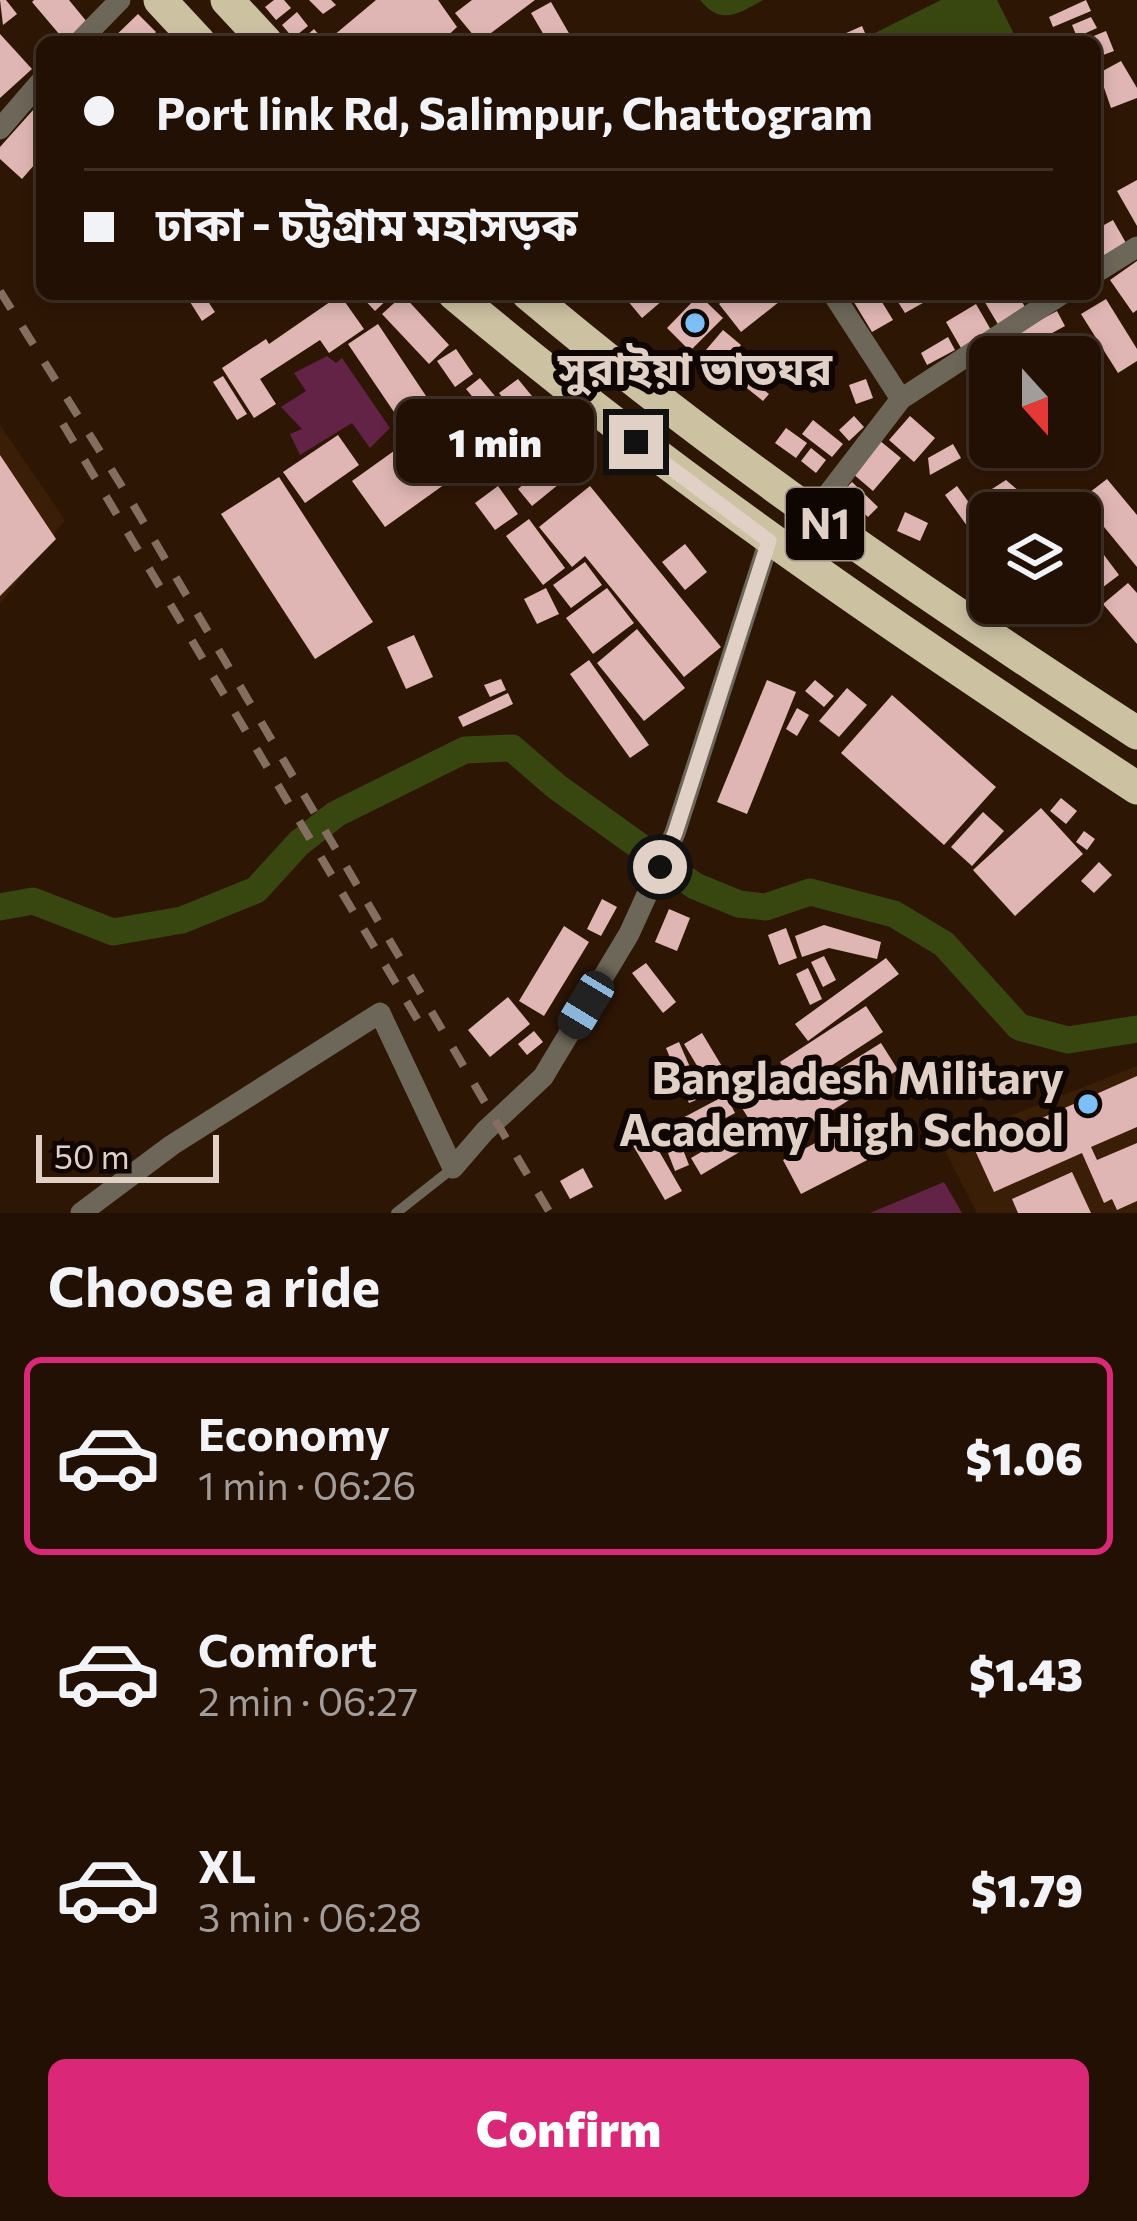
<!DOCTYPE html>
<html lang="en">
<head>
<meta charset="utf-8">
<style>
  :root { --surface:#221004; --page:#2e1e13; --text:#f1f3f6; --muted:#a29d9a; --line:#3f3026; --accent:#db2777 }
  body { margin:0; font-family:Commissioner,"Noto Sans Bengali",sans-serif; background:var(--page); color:var(--text); height:100vh; display:flex; flex-direction:column; font-size:45px; white-space:nowrap }
  * { box-sizing:border-box; margin:0 }
  p { font-size:39px; color:var(--muted) }
  .icon { flex:none; width:66px; height:66px; fill:none; stroke:currentColor; stroke-width:2; stroke-linecap:round; stroke-linejoin:round }
  .map { position:relative; height:1213px; overflow:hidden }
  .sheet { display:flex; flex-direction:column; background:var(--surface); flex:1 }
  .sheet>* { flex:none }
  .guide { position:absolute; left:36px; top:36px; width:1065px; height:264px; border-radius:18px; box-shadow:0 6px 18px #0003,0 0 0 3px var(--line); display:grid; align-content:center; height:264px; padding:0 48px; background:var(--surface) }
  .needle { width:78px; rotate:159deg }
  .tools { position:absolute; left:969px; top:336px; display:grid; gap:24px }
  .tools a { display:grid; place-items:center; width:132px; height:132px; border-radius:18px; background:var(--surface); box-shadow:0 6px 18px #0003,0 0 0 3px var(--line); font-size:60px }
  .scale { position:absolute; left:36px; bottom:30px; width:183px; box-sizing:border-box; padding-left:12px; border:6px solid #e1d0c5; border-top:0; font-size:33px; line-height:42px; white-space:nowrap; color:#e1d0c5; -webkit-text-stroke:9px #0f0501; paint-order:stroke }
  .end { position:absolute; width:54px; height:54px; margin:-27px; border:15px solid #e1d0c5; background:#111; box-shadow:0 0 0 6px #111 }
  .from { border-radius:50% }
  .bubble { position:absolute; height:84px; border-radius:18px; background:var(--surface); box-shadow:0 6px 18px #0003,0 0 0 3px var(--line); font-size:39px; font-weight:800; line-height:84px; text-align:center }
  .car { position:absolute; width:36px; height:72px; margin:-36px -18px; border-radius:15px; box-shadow:0 0 9px 3px #0007; background:linear-gradient(#222 24%,#8ab4d8 0 40%,#222 0 76%,#8ab4d8 0 86%,#222 0) }
  .guide b { display:flex; align-items:center; gap:42px; height:114px; font-size:45px }
  .guide b+b { border-top:3px solid var(--line) }
  .guide i { width:30px; height:30px; background:var(--text) }
  ul { padding:0; list-style:none }
  li { display:flex; align-items:center; gap:36px; height:198px; margin:0 24px 18px; padding:0 24px; border:6px solid transparent; border-radius:18px }
  li div { flex:1 }
  li b { display:block; font-size:45px }
  li em { font-style:normal; font-weight:800 }
  li.current { border-color:var(--accent) }
  li>.icon { width:108px; height:108px; stroke-width:1.5 }
  h2 { padding:0 48px; font-size:54px; line-height:144px }
  .cta { display:flex; gap:24px; margin-top:auto; padding:24px 48px }
  .cta a { flex:1; height:138px; border-radius:18px; background:var(--accent); color:#fff; font-size:48px; font-weight:800; line-height:138px; text-align:center }
  .map>svg:first-child { display:block }
  .built { fill:#3b1e06 }
  .green { fill:#622346 }
  .water { fill:#38470f }
  .lines { fill:none; stroke-linecap:round; stroke-linejoin:round }
  .canal { stroke:#38470f; stroke-width:27 }
  .building { fill:#dfb6b3 }
  .service { stroke:#6c6759; stroke-width:10 }
  .minor { stroke:#6c6759; stroke-width:21 }
  .trunk { stroke:#ccc1a1; stroke-width:33 }
  .rail { stroke:#836e60; stroke-width:8; stroke-dasharray:21 21; stroke-linecap:butt }
  .route { stroke:#e1d0c5; stroke-width:15 }
  .poi-dot { fill:#7ebef9; stroke:#0f0501; stroke-width:4.5 }
  .labels { text-anchor:middle; stroke-width:12; stroke-linejoin:round; paint-order:stroke }
  .shield { fill:#0f0501; stroke:#a2938a; stroke-width:3 }
  .shield-label { font-size:42px; font-weight:bold; fill:#e1d0c5 }
  .poi-label { font-size:45px; font-weight:bold; fill:#e1d0c5; stroke:#0f0501 }
</style>
</head>
<body>
<div class="map">
<svg width="1137" height="1213" viewBox="0 0 1137 1213">
  <rect width="100%" height="100%" fill="#2e1605"/>
  <g class="built">
    <polygon points="0,425 65,520 0,604"/>
    <polygon points="1137,1066 1137,1213 977,1213 941,1143"/>
  </g>
  <g class="green">
    <polygon points="327,356 336,363 342,358 390,428 370,448 352,423 300,455 290,434 302,429 281,407 306,391 294,373"/>
    <polygon points="944,1182 962,1213 870,1213"/>
  </g>
  <g class="water">
    <path d="M 700,0 L 763,0 C 738,14 721,26 700,0 Z"/>
    <polygon points="941,0 997,0 1018,42 878,42 873,34"/>
  </g>
  <g class="lines">
    <polyline class="canal" points="0,907 33,901 113,932 182,920 256,890 299,843 336,814 465,750 512,748 557,787 695,886 739,904 766,907 810,892 894,914 944,944 1019,1027 1068,1040 1137,1029"/>
  </g>
  <g class="building">
    <polygon points="0,0 6,0 17,14 3,25"/>
    <polygon points="34,0 69,0 87,22 65,41 32,2"/>
    <polygon points="274,0 284,0 291,8 276,20 265,7"/>
    <polygon points="309,0 331,0 336,5 323,14"/>
    <polygon points="376,0 438,0 457,27 441,42 338,42 333,36"/>
    <polygon points="472,0 535,0 479,42 455,13"/>
    <polygon points="1086,0 1091,11 1053,27 1049,17"/>
    <polygon points="551,2 574,42 548,42 531,13"/>
    <polygon points="297,12 308,26 293,38 282,25"/>
    <polygon points="138,14 156,32 146,42 109,42"/>
    <polygon points="1091,17 1097,28 1077,37 1072,25"/>
    <polygon points="862,26 868,40 863,42 826,42"/>
    <polygon points="314,29 325,42 299,42"/>
    <polygon points="1106,31 1114,51 1095,58 1095,42 1079,42"/>
    <polygon points="0,34 32,69 0,98"/>
    <polygon points="1121,61 1137,88 1137,98 1111,108 1099,73"/>
    <polygon points="42,100 42,156 22,179 0,159 0,147"/>
    <polygon points="1137,180 1137,226 1117,191"/>
    <polygon points="1113,220 1126,243 1096,260 1095,230"/>
    <polygon points="1137,261 1137,310 1133,313 1110,280"/>
    <polygon points="185,294 203,294 215,312 202,321"/>
    <polygon points="359,294 393,294 375,311"/>
    <polygon points="622,294 670,294 642,318"/>
    <polygon points="731,294 789,294 741,332 719,304"/>
    <polygon points="849,294 877,294 893,320 872,332"/>
    <polygon points="893,294 939,294 905,313"/>
    <polygon points="980,294 1017,294 1027,310 999,326"/>
    <polygon points="340,295 364,329 329,353 320,340 260,379 276,404 254,418 222,368 266,339 269,344"/>
    <polygon points="403,295 449,345 429,364 382,314"/>
    <polygon points="699,295 723,318 690,351 667,328"/>
    <polygon points="1106,299 1137,349 1137,361 1118,373 1081,314"/>
    <polygon points="976,304 991,330 961,348 946,322"/>
    <polygon points="1057,311 1065,326 1012,355 1003,340"/>
    <polygon points="378,324 426,396 396,415 348,344"/>
    <polygon points="723,330 741,345 718,372 700,357"/>
    <polygon points="948,337 955,350 927,365 921,353"/>
    <polygon points="742,347 779,380 773,386 736,354"/>
    <polygon points="456,349 473,374 455,387 437,361"/>
    <polygon points="728,362 769,394 763,401 723,369"/>
    <polygon points="223,376 247,414 237,420 213,382"/>
    <polygon points="480,378 514,419 500,430 466,389"/>
    <polygon points="518,379 536,401 517,416 499,393"/>
    <polygon points="866,379 873,398 856,404 849,385"/>
    <polygon points="480,411 506,442 470,472 444,440"/>
    <polygon points="854,416 864,427 849,441 839,430"/>
    <polygon points="910,416 935,438 914,462 889,440"/>
    <polygon points="813,420 843,444 832,457 802,434"/>
    <polygon points="426,428 459,474 385,527 352,481"/>
    <polygon points="786,428 807,443 796,458 775,443"/>
    <polygon points="338,435 359,465 305,503 283,472"/>
    <polygon points="879,440 901,458 873,491 852,473"/>
    <polygon points="953,444 961,458 930,475 928,458"/>
    <polygon points="811,448 826,460 816,473 801,461"/>
    <polygon points="0,455 56,539 0,596"/>
    <polygon points="550,462 564,480 532,506 518,489"/>
    <polygon points="279,477 373,622 315,659 221,514"/>
    <polygon points="1107,479 1137,515 1137,567 1081,499"/>
    <polygon points="1006,480 1019,491 1001,502 992,489"/>
    <polygon points="852,482 878,507 868,517 842,493"/>
    <polygon points="498,486 518,514 495,530 475,503"/>
    <polygon points="590,486 721,647 684,677 585,556 572,567 539,527"/>
    <polygon points="957,486 990,532 980,544 945,495"/>
    <polygon points="1062,499 1072,513 1043,513"/>
    <polygon points="905,512 928,523 920,541 897,531"/>
    <polygon points="529,519 565,568 543,585 506,536"/>
    <polygon points="1080,523 1119,575 1094,594 1080,576"/>
    <polygon points="685,544 707,572 685,590 662,562"/>
    <polygon points="585,562 602,585 571,608 553,585"/>
    <polygon points="1128,583 1137,593 1137,644 1103,604"/>
    <polygon points="546,588 559,614 537,624 524,599"/>
    <polygon points="607,588 634,623 593,654 566,618"/>
    <polygon points="637,629 685,688 644,721 597,663"/>
    <polygon points="414,635 433,677 406,689 387,647"/>
    <polygon points="589,660 649,745 630,758 570,674"/>
    <polygon points="501,679 506,690 490,697 484,685"/>
    <polygon points="767,680 796,692 747,814 717,802"/>
    <polygon points="815,680 834,696 824,707 805,691"/>
    <polygon points="847,688 867,705 839,737 819,721"/>
    <polygon points="508,693 513,704 463,727 458,717"/>
    <polygon points="892,695 996,787 944,845 841,753"/>
    <polygon points="797,708 809,715 797,736 786,729"/>
    <polygon points="1061,798 1077,811 1066,824 1050,811"/>
    <polygon points="1041,808 1083,854 1015,916 973,870"/>
    <polygon points="983,812 1004,831 972,866 951,847"/>
    <polygon points="1084,831 1095,839 1087,850 1076,842"/>
    <polygon points="1099,862 1112,875 1094,893 1081,881"/>
    <polygon points="602,899 617,907 601,936 587,929"/>
    <polygon points="669,909 690,918 677,951 655,942"/>
    <polygon points="824,925 881,942 877,959 829,948 802,957 795,936"/>
    <polygon points="564,926 589,942 544,1016 519,1001"/>
    <polygon points="786,928 797,958 779,965 768,935"/>
    <polygon points="824,956 836,980 823,987 811,962"/>
    <polygon points="886,958 899,974 808,1041 795,1024"/>
    <polygon points="646,963 676,1002 663,1013 632,973"/>
    <polygon points="808,968 822,999 810,1005 796,974"/>
    <polygon points="508,997 530,1024 490,1057 468,1030"/>
    <polygon points="866,1006 883,1032 797,1088 780,1062"/>
    <polygon points="534,1031 543,1042 527,1055 518,1044"/>
    <polygon points="702,1033 729,1078 711,1089 684,1044"/>
    <polygon points="679,1042 703,1097 689,1103 666,1048"/>
    <polygon points="881,1043 898,1070 768,1150 742,1108 784,1082 794,1097"/>
    <polygon points="1137,1076 1137,1127 1091,1147 1097,1160 1137,1143 1137,1201 1117,1210 1112,1199 1104,1203 1082,1153 994,1192 974,1148"/>
    <polygon points="726,1095 735,1113 685,1140 675,1122"/>
    <polygon points="859,1120 877,1155 801,1194 783,1160"/>
    <polygon points="744,1127 753,1144 701,1175 691,1158"/>
    <polygon points="648,1132 682,1191 665,1200 631,1142"/>
    <polygon points="682,1147 689,1165 675,1171 668,1153"/>
    <polygon points="583,1168 593,1187 570,1199 560,1181"/>
    <polygon points="1072,1172 1091,1213 1018,1213 1012,1199"/>
  </g>
  <g class="lines">
    <polyline class="service" points="396,1213 453,1168"/>
    <g class="minor">
      <polyline points="79,42 120,0"/>
      <polyline points="0,129 42,80"/>
      <polyline points="1095,273 1137,247"/>
      <polyline points="833,294 901,399"/>
      <polyline points="812,515 901,399 1062,294"/>
      <polyline points="81,1213 172,1145 380,1013 453,1168 485,1131 543,1077 629,934 675,833 769,541"/>
    </g>
    <g class="trunk">
      <polyline points="160,0 199,42"/>
      <polyline points="227,0 266,42"/>
      <path d="M 454,294 C 670,476 901,633 1137,788"/>
      <path d="M 528,294 C 720,456 927,596 1137,733"/>
    </g>
    <g class="rail">
      <polyline points="0,291 131,501 550,1213"/>
      <polyline points="63,424 419,1022"/>
    </g>
  </g>
  <g class="lines">
    <polyline class="route" points="636,442 769,541 675,833 660,867"/>
  </g>
  <g class="poi-dot">
    <circle cx="695" cy="323" r="12"/>
    <circle cx="1088" cy="1104" r="12"/>
  </g>
  <g class="labels">
    <rect class="shield" x="786" y="488" width="78" height="72" rx="9"/>
    <g class="shield-label">
      <text x="825" y="539">N1</text>
    </g>
    <g class="poi-label">
      <text x="695" y="385">সুরাইয়া ভাতঘর</text>
      <text x="1064" y="1094" text-anchor="end">Bangladesh Military<tspan x="1064" dy="52">Academy High School</tspan></text>
    </g>
  </g>
</svg>
<div class="tools">
<a><svg class="needle" viewBox="-14 -14 28 28"><path d="M0-13l5 13h-10z" fill="#e53935"/><path d="M0 13l5-13h-10z" fill="#a29d9a"/></svg></a>
<a><svg class="icon" aria-label="layers" viewBox="0 0 24 24"><path d="M12 4l9 5-9 5-9-5zM3 14l9 5 9-5"/></svg></a>
</div>
<div class="scale">50 m</div>
<i class="end from" style="left:660px;top:867px"></i>
<i class="end" style="left:636px;top:442px"></i>
<div class="bubble" style="left:396px;top:399px;width:198px">1 min</div>
<i class="car" style="left:586px;top:1005px;rotate:211deg"></i>
<div class="guide">
<b><i class="from"></i>Port link Rd, Salimpur, Chattogram</b>
<b><i></i>ঢাকা - চট্টগ্রাম মহাসড়ক</b>
</div>
</div>
<section class="sheet">
<h2>Choose a ride</h2>
<ul>
<li class="current"><svg class="icon" aria-label="car" viewBox="0 0 24 24"><path d="M5 17H2v-5l4-1 3-4h7l3 4 3 1v5h-3M9 17h6M6 11h13"/><circle cx="7" cy="17" r="2"/><circle cx="17" cy="17" r="2"/></svg><div><b>Economy</b><p>1 min · 06:26</p></div><em>$1.06</em></li>
<li><svg class="icon" aria-label="car" viewBox="0 0 24 24"><path d="M5 17H2v-5l4-1 3-4h7l3 4 3 1v5h-3M9 17h6M6 11h13"/><circle cx="7" cy="17" r="2"/><circle cx="17" cy="17" r="2"/></svg><div><b>Comfort</b><p>2 min · 06:27</p></div><em>$1.43</em></li>
<li><svg class="icon" aria-label="car" viewBox="0 0 24 24"><path d="M5 17H2v-5l4-1 3-4h7l3 4 3 1v5h-3M9 17h6M6 11h13"/><circle cx="7" cy="17" r="2"/><circle cx="17" cy="17" r="2"/></svg><div><b>XL</b><p>3 min · 06:28</p></div><em>$1.79</em></li>
</ul>
<div class="cta"><a>Confirm</a></div>
</section>
</body>
</html>
